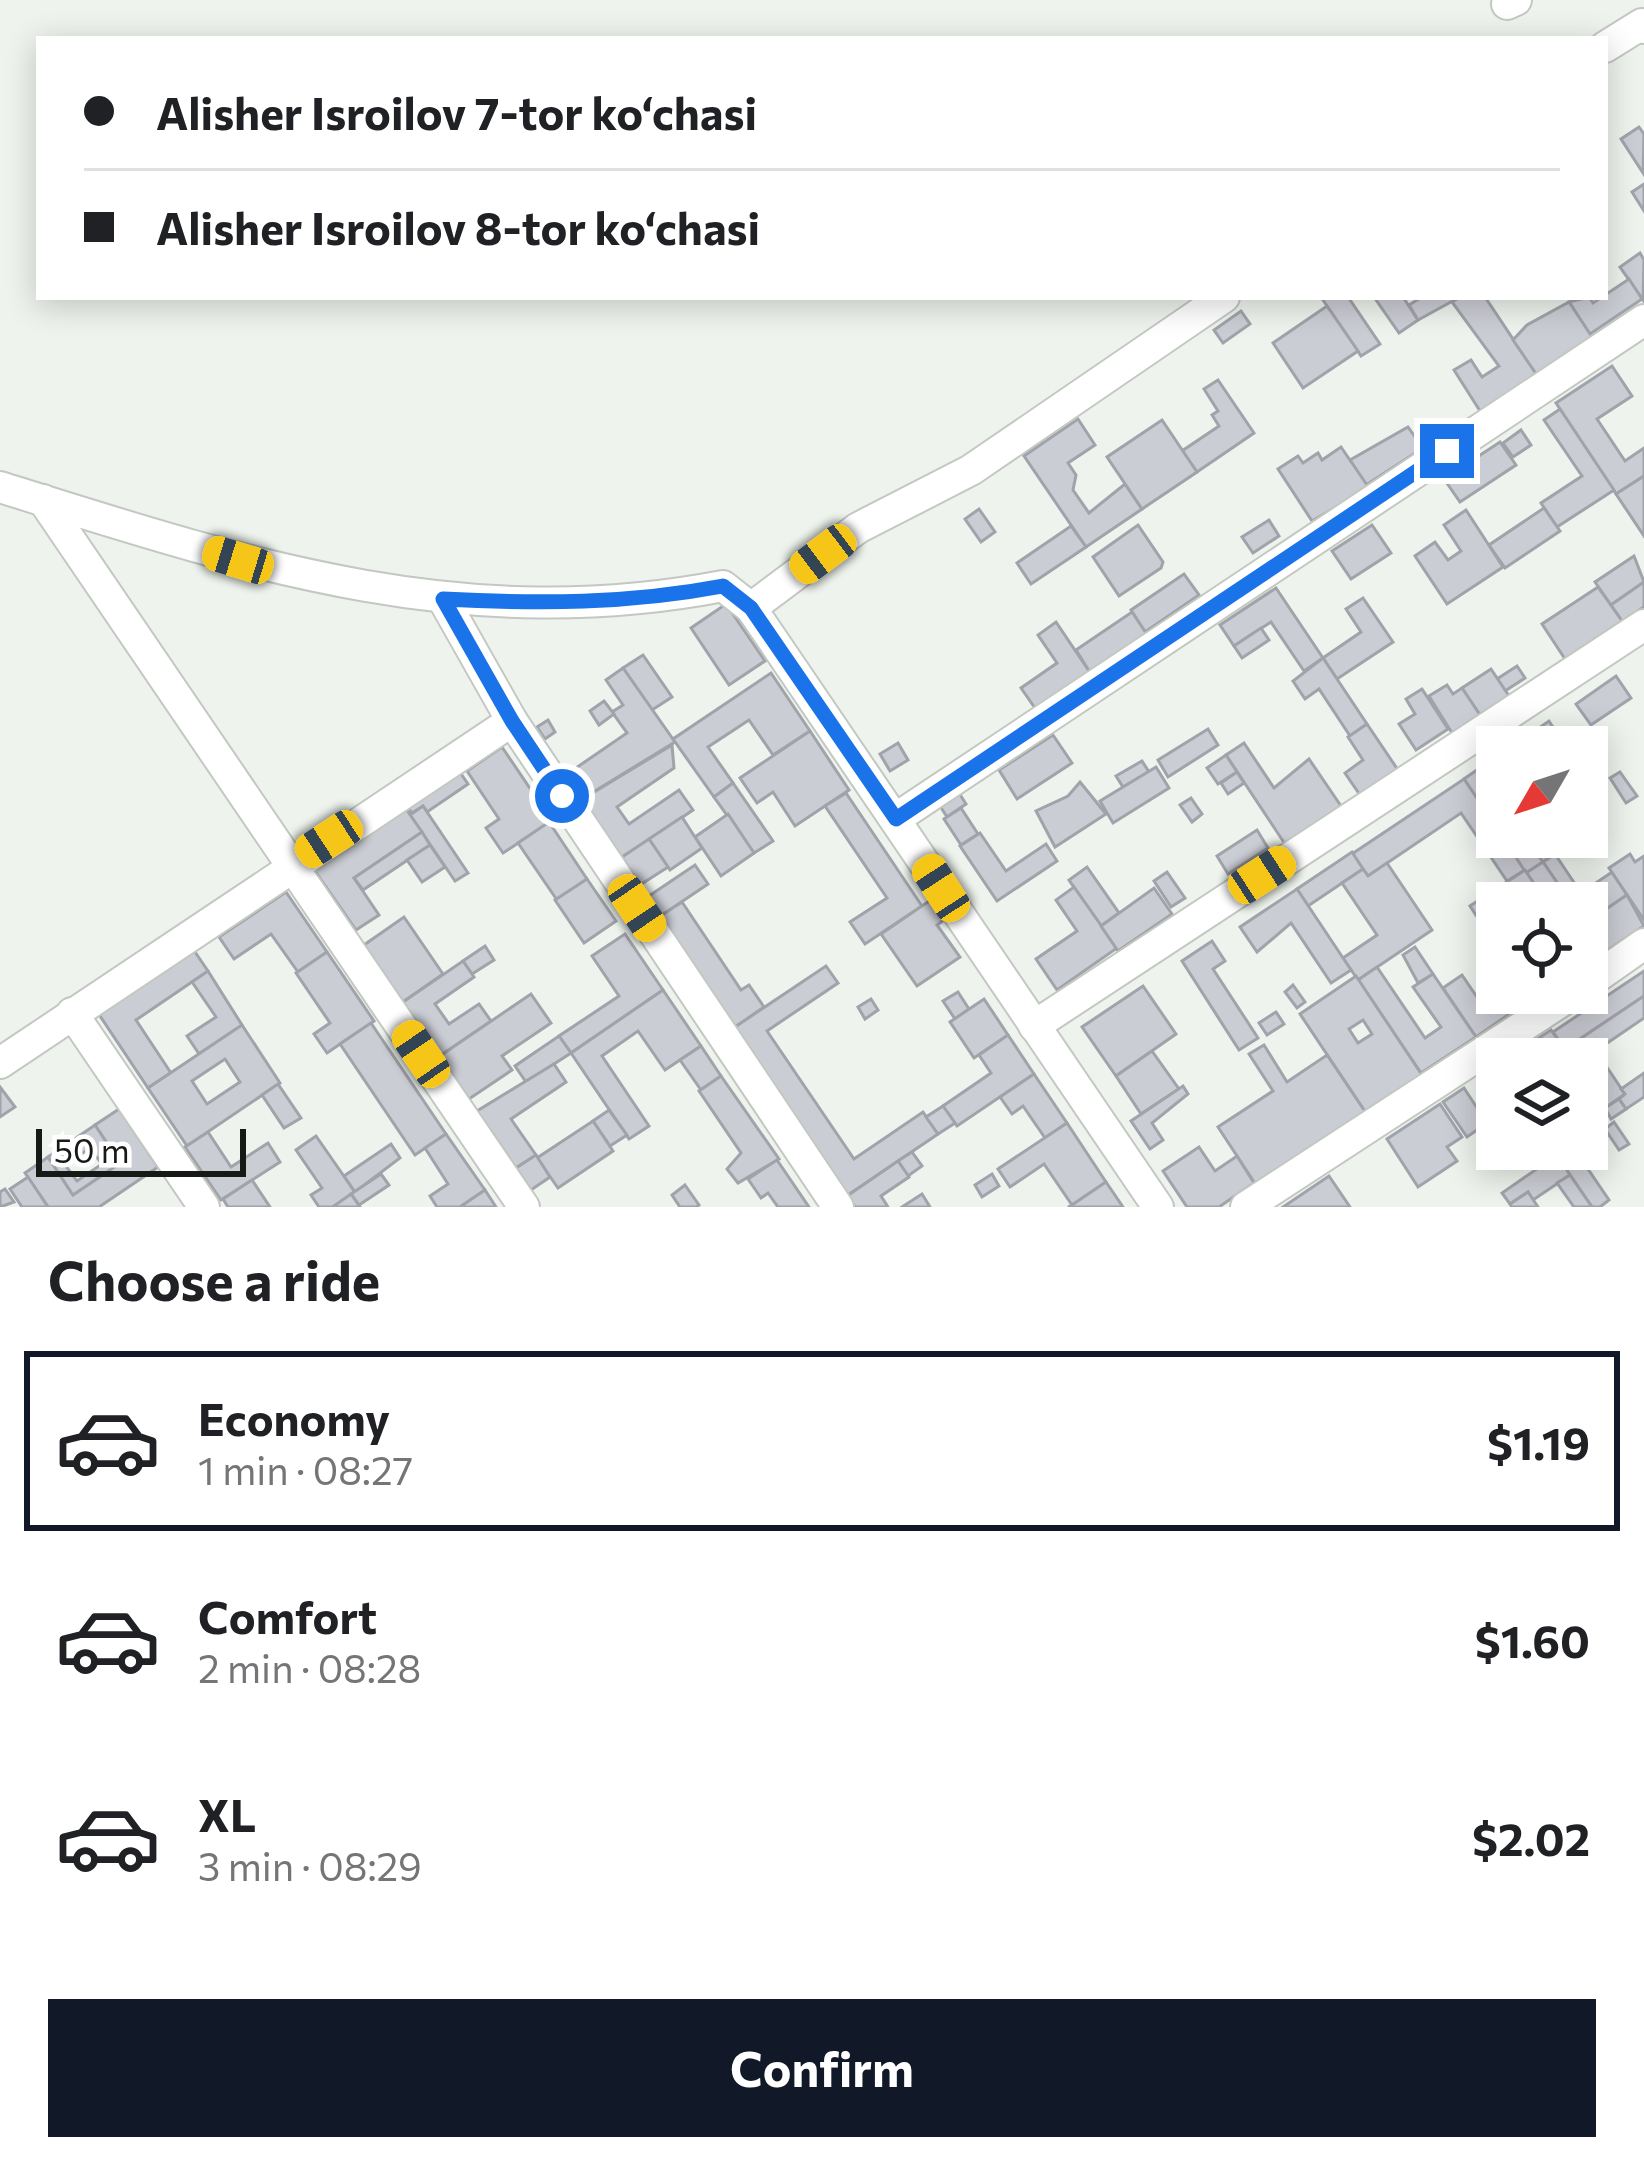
<!DOCTYPE html>
<html lang="en">
<head>
<meta charset="utf-8">
<style>
  :root { --surface:#fff; --page:#f2f2f2; --text:#202124; --muted:#757577; --line:#e0e0e0; --accent:#111827 }
  body { margin:0; font-family:Commissioner,sans-serif; background:var(--page); color:var(--text); height:100vh; display:flex; flex-direction:column; font-size:45px; white-space:nowrap }
  * { box-sizing:border-box; margin:0 }
  p { font-size:39px; color:var(--muted) }
  .icon { flex:none; width:66px; height:66px; fill:none; stroke:currentColor; stroke-width:2; stroke-linecap:round; stroke-linejoin:round }
  .map { position:relative; height:1207px; overflow:hidden }
  .details { display:flex; flex-direction:column; background:var(--surface); flex:1 }
  .details>* { flex:none }
  .banner { position:absolute; left:36px; top:36px; width:1572px; height:264px; border-radius:0px; box-shadow:0 6px 30px #0003; display:grid; align-content:center; height:264px; padding:0 48px; background:var(--surface) }
  .needle { width:78px; rotate:231deg }
  .controls { position:absolute; left:1476px; top:726px; display:grid; gap:24px }
  .controls a { display:grid; place-items:center; width:132px; height:132px; border-radius:0px; background:var(--surface); box-shadow:0 6px 30px #0003; font-size:60px }
  .scale { position:absolute; left:36px; bottom:30px; width:210px; box-sizing:border-box; padding-left:12px; border:6px solid #171917; border-top:0; font-size:33px; line-height:42px; white-space:nowrap; color:#171917; -webkit-text-stroke:9px #fff; paint-order:stroke }
  .end { position:absolute; width:54px; height:54px; margin:-27px; border:15px solid #1a73e8; background:#fff; box-shadow:0 0 0 6px #fff }
  .from { border-radius:50% }
  .car { position:absolute; width:36px; height:72px; margin:-36px -18px; border-radius:15px; box-shadow:0 0 9px 3px #0007; background:linear-gradient(#f5c518 24%,#345 0 40%,#f5c518 0 76%,#345 0 86%,#f5c518 0) }
  .banner b { display:flex; align-items:center; gap:42px; height:114px; font-size:45px }
  .banner b+b { border-top:3px solid var(--line) }
  .banner i { width:30px; height:30px; background:var(--text) }
  ul { padding:0; list-style:none }
  li { display:flex; align-items:center; gap:36px; height:180px; margin:0 24px 18px; padding:0 24px; border:6px solid transparent; border-radius:0px }
  li div { flex:1 }
  li b { display:block; font-size:45px }
  li em { font-style:normal; font-weight:700 }
  li.on { border-color:var(--accent) }
  li>.icon { width:108px; height:108px; stroke-width:1.5 }
  h2 { padding:0 48px; font-size:54px; line-height:144px }
  .primary-button { display:flex; gap:24px; margin-top:auto; padding:24px 48px }
  .primary-button a { flex:1; height:138px; border-radius:0px; background:var(--accent); color:#fff; font-size:48px; font-weight:700; line-height:138px; text-align:center }
  .map>svg:first-child { display:block }
  .building { fill:#cbcdd4; stroke:#a1a3aa; stroke-width:3; fill-rule:evenodd }
  .lines { fill:none; stroke-linecap:round; stroke-linejoin:round }
  .minor-casing { stroke:#c3c8c2; stroke-width:34 }
  .minor { stroke:#fff; stroke-width:30 }
  .route { stroke:#1a73e8; stroke-width:15 }
</style>
</head>
<body>
<div class="map">
<svg width="1644" height="1207" viewBox="0 0 1644 1207">
  <rect width="100%" height="100%" fill="#eef3ed"/>
  <g class="building">
    <polygon points="1639,127 1644,134 1643,173 1621,139"/>
    <polygon points="1644,184 1644,211 1632,192"/>
    <polygon points="1640,253 1644,260 1643,300 1620,267"/>
    <polygon points="1629,279 1642,299 1590,334 1569,302 1589,297 1593,303"/>
    <polygon points="1321,297 1348,297 1380,344 1361,356"/>
    <polygon points="1374,297 1403,297 1418,320 1399,333"/>
    <polygon points="1422,297 1460,297 1418,320 1409,305"/>
    <polygon points="1460,297 1485,297 1537,375 1480,411 1454,370 1471,360 1482,377 1499,366 1452,302"/>
    <polygon points="1569,302 1592,337 1537,375 1513,340 1527,325"/>
    <polygon points="1327,306 1358,351 1303,388 1273,343"/>
    <polygon points="1241,311 1250,324 1223,343 1214,330"/>
    <polygon points="1612,366 1632,396 1597,419 1625,461 1644,448 1644,476 1616,494 1556,403"/>
    <polygon points="1218,380 1254,433 1197,472 1182,451 1219,426 1212,415 1218,411 1204,389"/>
    <polygon points="1560,409 1614,490 1557,527 1541,503 1582,476 1544,420"/>
    <polygon points="1078,419 1095,445 1068,463 1076,475 1073,490 1089,513 1125,484 1142,509 1086,547 1024,456"/>
    <polygon points="1162,420 1197,472 1142,509 1107,457"/>
    <polygon points="1408,427 1423,448 1366,485 1350,460"/>
    <polygon points="1521,430 1531,445 1513,457 1503,443"/>
    <polygon points="1500,442 1516,465 1460,502 1444,479"/>
    <polygon points="1341,447 1369,488 1312,521 1278,469 1298,456 1303,463 1318,453 1322,460"/>
    <polygon points="1644,476 1644,536 1616,494"/>
    <polygon points="1544,508 1560,531 1505,568 1489,545"/>
    <polygon points="979,509 995,532 981,542 965,519"/>
    <polygon points="1466,510 1503,567 1447,604 1415,556 1435,542 1448,560 1461,551 1444,525"/>
    <polygon points="1269,520 1279,536 1253,553 1242,537"/>
    <polygon points="1138,525 1163,562 1161,568 1119,596 1093,557"/>
    <polygon points="1372,525 1391,553 1351,579 1332,551"/>
    <polygon points="1071,526 1086,547 1031,584 1017,563"/>
    <polygon points="1634,556 1644,582 1611,605 1595,582"/>
    <polygon points="1184,574 1199,595 1145,632 1131,610"/>
    <polygon points="1644,582 1644,607 1622,621 1611,605"/>
    <polygon points="1598,587 1622,621 1565,659 1542,624"/>
    <polygon points="1276,588 1323,658 1304,671 1271,622 1234,646 1220,625"/>
    <polygon points="1363,598 1393,642 1337,679 1323,658 1361,632 1346,609"/>
    <polygon points="726,604 765,661 729,685 691,628"/>
    <polygon points="1132,612 1148,636 1091,674 1076,650"/>
    <polygon points="1056,622 1091,674 1037,711 1021,688 1057,663 1038,635"/>
    <polygon points="1261,628 1269,640 1242,658 1234,646"/>
    <polygon points="643,655 672,697 652,710 623,668"/>
    <polygon points="1323,658 1367,724 1350,736 1319,689 1305,699 1293,681"/>
    <polygon points="1517,666 1525,678 1505,691 1497,679"/>
    <polygon points="623,668 675,742 590,794 573,770 627,733 612,712 623,705 606,680"/>
    <polygon points="1491,669 1509,696 1480,715 1462,688"/>
    <polygon points="771,673 810,731 773,755 749,720 708,747 733,783 714,797 673,739"/>
    <polygon points="1616,676 1631,698 1591,725 1576,704"/>
    <polygon points="1447,685 1453,694 1462,688 1480,715 1452,733 1429,696"/>
    <polygon points="1422,689 1448,729 1416,750 1399,724 1415,714 1406,699"/>
    <polygon points="604,701 614,714 599,725 590,711"/>
    <polygon points="548,720 555,732 545,739 537,727"/>
    <polygon points="1549,721 1563,743 1557,747 1511,747"/>
    <polygon points="1367,724 1398,770 1360,795 1345,773 1363,760 1348,737"/>
    <polygon points="1208,729 1218,745 1168,777 1158,760"/>
    <polygon points="810,731 849,790 795,826 773,792 757,803 740,778"/>
    <polygon points="1053,735 1072,763 1017,799 999,770"/>
    <polygon points="898,743 908,760 890,771 880,754"/>
    <polygon points="1244,743 1274,788 1309,759 1341,806 1285,844 1226,755"/>
    <polygon points="672,745 674,768 617,807 629,824 679,790 693,810 620,859 581,800"/>
    <polygon points="502,747 552,821 503,853 486,828 499,819 467,771"/>
    <polygon points="1226,755 1237,772 1218,784 1207,768"/>
    <polygon points="1497,756 1494,789 1497,828 1464,779"/>
    <polygon points="1142,761 1149,772 1123,787 1116,776"/>
    <polygon points="455,765 468,784 427,812 423,806 412,813 403,800"/>
    <polygon points="1156,767 1169,788 1113,823 1100,801"/>
    <polygon points="1237,772 1244,783 1228,794 1221,783"/>
    <polygon points="1620,772 1637,796 1626,803 1610,778"/>
    <polygon points="1464,779 1497,828 1497,837 1503,837 1525,870 1507,881 1461,813 1368,876 1352,854"/>
    <polygon points="1080,782 1106,814 1055,847 1036,811 1068,796"/>
    <polygon points="733,783 773,841 754,853 714,797"/>
    <polygon points="846,793 922,906 865,944 850,922 887,898 825,806"/>
    <polygon points="959,793 966,804 947,817 940,806"/>
    <polygon points="1191,798 1202,814 1192,822 1180,805"/>
    <polygon points="423,806 468,873 455,881 410,815"/>
    <polygon points="961,808 978,834 961,845 944,819"/>
    <polygon points="406,809 422,832 354,878 379,915 356,930 315,871"/>
    <polygon points="728,814 754,853 721,876 695,837"/>
    <polygon points="682,817 702,848 670,870 649,839"/>
    <polygon points="549,822 587,879 557,900 518,843"/>
    <polygon points="1257,830 1268,848 1228,874 1217,856"/>
    <polygon points="422,832 430,845 363,890 354,878"/>
    <polygon points="980,833 1006,871 1046,844 1057,861 997,901 960,846"/>
    <polygon points="1503,837 1526,837 1543,862 1526,873"/>
    <polygon points="1526,837 1547,837 1557,852 1543,862"/>
    <polygon points="649,839 668,867 640,885 622,857"/>
    <polygon points="430,845 445,867 422,882 407,860"/>
    <polygon points="1352,852 1363,869 1308,906 1297,889"/>
    <polygon points="1555,854 1581,893 1612,872 1627,895 1587,922 1587,903 1571,903 1543,862"/>
    <polygon points="1630,854 1635,862 1644,856 1644,920 1609,868"/>
    <polygon points="1543,862 1571,903 1547,903 1526,873"/>
    <polygon points="1387,863 1432,930 1358,980 1343,958 1377,935 1342,883 1363,869 1368,876"/>
    <polygon points="695,865 708,884 662,915 649,896"/>
    <polygon points="1087,867 1119,913 1101,926 1069,880"/>
    <polygon points="1525,870 1547,903 1497,903 1496,946 1470,906"/>
    <polygon points="1167,872 1185,898 1171,907 1154,881"/>
    <polygon points="587,879 616,921 584,943 555,900"/>
    <polygon points="1074,887 1117,948 1057,990 1036,959 1077,931 1056,900"/>
    <polygon points="1154,888 1172,914 1118,951 1101,926"/>
    <polygon points="1297,889 1351,970 1331,983 1291,923 1257,952 1240,927"/>
    <polygon points="286,892 327,952 298,972 271,934 234,959 219,937"/>
    <polygon points="1627,895 1644,926 1588,963 1587,922"/>
    <polygon points="935,897 948,917 937,925 960,957 917,986 881,934"/>
    <polygon points="682,902 741,990 749,985 764,1007 734,1028 659,917"/>
    <polygon points="404,917 443,974 403,1002 364,945"/>
    <polygon points="625,934 663,990 571,1053 559,1036 619,996 592,956"/>
    <polygon points="1212,941 1225,961 1213,969 1258,1038 1239,1050 1182,961"/>
    <polygon points="485,946 494,960 472,974 463,961"/>
    <polygon points="1415,947 1433,974 1418,983 1403,955"/>
    <polygon points="193,949 208,971 136,1020 171,1073 148,1088 98,1013"/>
    <polygon points="327,952 374,1021 327,1053 314,1034 330,1023 296,973"/>
    <polygon points="463,961 474,977 435,1004 449,1024 479,1004 491,1021 440,1056 403,1002"/>
    <polygon points="826,966 838,983 767,1031 854,1159 923,1112 938,1134 845,1197 732,1029"/>
    <polygon points="1497,966 1497,993 1527,993 1531,999 1476,1037 1443,988 1462,975 1479,1000 1494,990 1484,974"/>
    <polygon points="1377,967 1425,1038 1441,1027 1413,987 1433,974 1476,1037 1421,1073 1358,980"/>
    <polygon points="208,971 242,1025 199,1054 187,1036 216,1017 192,982"/>
    <polygon points="1644,971 1644,996 1565,1049 1553,1032"/>
    <path d="M 1356,976 L 1422,1075 L 1366,1113 L 1300,1014 ZM 1363,1020 L 1372,1034 L 1358,1043 L 1349,1029 Z"/>
    <polygon points="1293,985 1305,1002 1297,1008 1285,992"/>
    <polygon points="1143,986 1176,1034 1116,1076 1082,1027"/>
    <polygon points="663,990 701,1046 665,1070 638,1031 602,1056 649,1126 629,1139 571,1053"/>
    <polygon points="958,992 969,1009 955,1019 943,1001"/>
    <polygon points="531,994 551,1023 502,1056 512,1070 469,1099 440,1056"/>
    <polygon points="1644,996 1644,1018 1584,1059 1571,1059 1565,1049"/>
    <polygon points="871,999 878,1010 865,1019 858,1007"/>
    <polygon points="984,999 1008,1035 974,1058 950,1022"/>
    <polygon points="1276,1012 1284,1024 1267,1035 1259,1023"/>
    <polygon points="371,1023 446,1134 415,1155 340,1044"/>
    <path d="M 242,1025 L 280,1083 L 187,1146 L 148,1088 ZM 225,1059 L 240,1082 L 207,1104 L 192,1081 Z"/>
    <polygon points="1551,1030 1567,1052 1557,1059 1507,1059"/>
    <polygon points="1008,1035 1034,1074 957,1126 943,1106 991,1073 979,1055"/>
    <polygon points="559,1036 571,1053 526,1082 515,1066"/>
    <polygon points="1264,1045 1287,1082 1327,1055 1366,1113 1256,1185 1218,1127 1273,1091 1249,1054"/>
    <polygon points="701,1046 721,1076 701,1090 680,1060"/>
    <polygon points="1152,1051 1179,1089 1141,1114 1116,1076"/>
    <polygon points="1596,1051 1625,1094 1605,1108 1587,1082 1584,1059"/>
    <polygon points="554,1064 566,1082 511,1119 536,1155 516,1168 477,1111"/>
    <polygon points="1644,1073 1644,1097 1626,1109 1619,1099 1625,1094 1621,1089"/>
    <polygon points="1034,1074 1067,1123 1045,1138 1023,1106 1012,1114 1000,1097"/>
    <polygon points="721,1076 779,1159 738,1183 727,1169 741,1153 699,1091"/>
    <polygon points="278,1084 301,1118 284,1128 262,1095"/>
    <polygon points="1183,1086 1188,1094 1152,1123 1163,1140 1150,1149 1131,1121"/>
    <polygon points="0,1087 15,1107 0,1117"/>
    <polygon points="1464,1088 1487,1123 1467,1137 1443,1102"/>
    <polygon points="1619,1099 1626,1109 1611,1119 1605,1108"/>
    <polygon points="1440,1104 1462,1137 1447,1147 1457,1161 1418,1187 1387,1139"/>
    <polygon points="943,1106 955,1123 938,1134 926,1117"/>
    <polygon points="119,1109 158,1167 99,1207 48,1207 25,1173 48,1157 73,1195 120,1163 95,1125"/>
    <polygon points="609,1110 627,1135 610,1146 593,1121"/>
    <polygon points="593,1121 613,1151 558,1188 537,1158"/>
    <polygon points="1614,1122 1629,1144 1619,1150 1605,1129"/>
    <polygon points="1067,1123 1106,1182 1072,1205 1044,1164 1010,1187 998,1169"/>
    <path d="M 95,1125 L 120,1163 L 73,1195 L 48,1157 ZM 90,1148 L 102,1164 L 77,1181 L 65,1165 Z"/>
    <polygon points="208,1132 231,1167 268,1143 280,1162 221,1200 185,1147"/>
    <polygon points="446,1134 485,1190 460,1207 437,1207 430,1196 448,1184 425,1148"/>
    <polygon points="316,1136 355,1192 333,1207 319,1207 311,1195 322,1188 296,1150"/>
    <polygon points="391,1144 400,1158 355,1192 344,1176"/>
    <polygon points="1199,1147 1215,1171 1237,1156 1254,1183 1219,1207 1187,1207 1163,1171"/>
    <polygon points="912,1152 922,1166 908,1176 898,1161"/>
    <polygon points="1577,1153 1609,1200 1600,1207 1592,1207 1562,1163"/>
    <polygon points="536,1155 550,1177 531,1190 516,1168"/>
    <polygon points="1557,1155 1570,1175 1533,1200 1528,1192 1510,1204 1502,1193"/>
    <polygon points="777,1160 809,1207 778,1207 768,1193 761,1198 748,1179"/>
    <polygon points="898,1161 909,1177 881,1196 888,1207 855,1207 847,1196"/>
    <polygon points="381,1174 389,1185 359,1205 351,1194"/>
    <polygon points="992,1174 999,1186 982,1197 975,1185"/>
    <polygon points="1570,1175 1592,1207 1574,1207 1557,1183"/>
    <polygon points="1329,1176 1350,1207 1283,1207"/>
    <polygon points="28,1177 48,1207 22,1207 10,1189"/>
    <polygon points="252,1180 270,1207 228,1207 223,1199"/>
    <polygon points="1106,1182 1123,1207 1068,1207 1072,1205"/>
    <polygon points="685,1185 699,1205 696,1207 680,1207 672,1195"/>
    <polygon points="5,1189 14,1202 0,1207 0,1192"/>
    <polygon points="485,1190 496,1207 460,1207"/>
    <polygon points="1528,1192 1538,1207 1512,1207 1510,1204"/>
    <polygon points="351,1194 360,1207 335,1207 334,1206"/>
    <polygon points="922,1194 930,1207 902,1207"/>
  </g>
  <g class="lines">
    <defs>
      <g id="minor">
        <polyline points="1507,4 1516,0"/>
        <polyline points="1605,47 1642,24 1644,28"/>
        <path d="M 0,487 C 245,564 463,636 723,586 L 751,608 L 1158,1207"/>
        <polyline points="43,500 524,1207"/>
        <polyline points="443,599 512,721 838,1207"/>
        <polyline points="751,608 858,528 971,470 1224,297"/>
        <polyline points="895,819 1644,320"/>
        <polyline points="1587,984 1644,944"/>
        <polyline points="72,1013 204,1207"/>
        <polyline points="1034,1026 1644,625"/>
        <polyline points="0,1063 512,721"/>
        <polyline points="1246,1207 1574,993"/>
      </g>
    </defs>
    <use href="#minor" class="minor-casing"/>
    <use href="#minor" class="minor"/>
  </g>
  <g class="lines">
    <path class="route" d="M 562,796 L 512,721 L 443,599 C 539,604 628,604 723,586 L 751,608 L 896,819 L 1447,451"/>
  </g>
</svg>
<div class="controls">
<a><svg class="needle" viewBox="-14 -14 28 28"><path d="M0-13l5 13h-10z" fill="#e53935"/><path d="M0 13l5-13h-10z" fill="#757577"/></svg></a>
<a><svg class="icon" aria-label="locate" viewBox="0 0 24 24"><circle cx="12" cy="12" r="6"/><path d="M12 2v4M12 18v4M2 12h4M18 12h4"/></svg></a>
<a><svg class="icon" aria-label="layers" viewBox="0 0 24 24"><path d="M12 4l9 5-9 5-9-5zM3 14l9 5 9-5"/></svg></a>
</div>
<div class="scale">50 m</div>
<i class="end from" style="left:562px;top:796px"></i>
<i class="end" style="left:1447px;top:451px"></i>
<i class="car" style="left:823px;top:554px;rotate:233deg"></i>
<i class="car" style="left:238px;top:560px;rotate:287deg"></i>
<i class="car" style="left:329px;top:839px;rotate:237deg"></i>
<i class="car" style="left:1262px;top:875px;rotate:57deg"></i>
<i class="car" style="left:941px;top:888px;rotate:327deg"></i>
<i class="car" style="left:637px;top:908px;rotate:146deg"></i>
<i class="car" style="left:421px;top:1054px;rotate:326deg"></i>
<div class="banner">
<b><i class="from"></i>Alisher Isroilov 7-tor ko‘chasi</b>
<b><i></i>Alisher Isroilov 8-tor ko‘chasi</b>
</div>
</div>
<section class="details">
<h2>Choose a ride</h2>
<ul>
<li class="on"><svg class="icon" aria-label="car" viewBox="0 0 24 24"><path d="M5 17H2v-5l4-1 3-4h7l3 4 3 1v5h-3M9 17h6M6 11h13"/><circle cx="7" cy="17" r="2"/><circle cx="17" cy="17" r="2"/></svg><div><b>Economy</b><p>1 min · 08:27</p></div><em>$1.19</em></li>
<li><svg class="icon" aria-label="car" viewBox="0 0 24 24"><path d="M5 17H2v-5l4-1 3-4h7l3 4 3 1v5h-3M9 17h6M6 11h13"/><circle cx="7" cy="17" r="2"/><circle cx="17" cy="17" r="2"/></svg><div><b>Comfort</b><p>2 min · 08:28</p></div><em>$1.60</em></li>
<li><svg class="icon" aria-label="car" viewBox="0 0 24 24"><path d="M5 17H2v-5l4-1 3-4h7l3 4 3 1v5h-3M9 17h6M6 11h13"/><circle cx="7" cy="17" r="2"/><circle cx="17" cy="17" r="2"/></svg><div><b>XL</b><p>3 min · 08:29</p></div><em>$2.02</em></li>
</ul>
<div class="primary-button"><a>Confirm</a></div>
</section>
</body>
</html>
